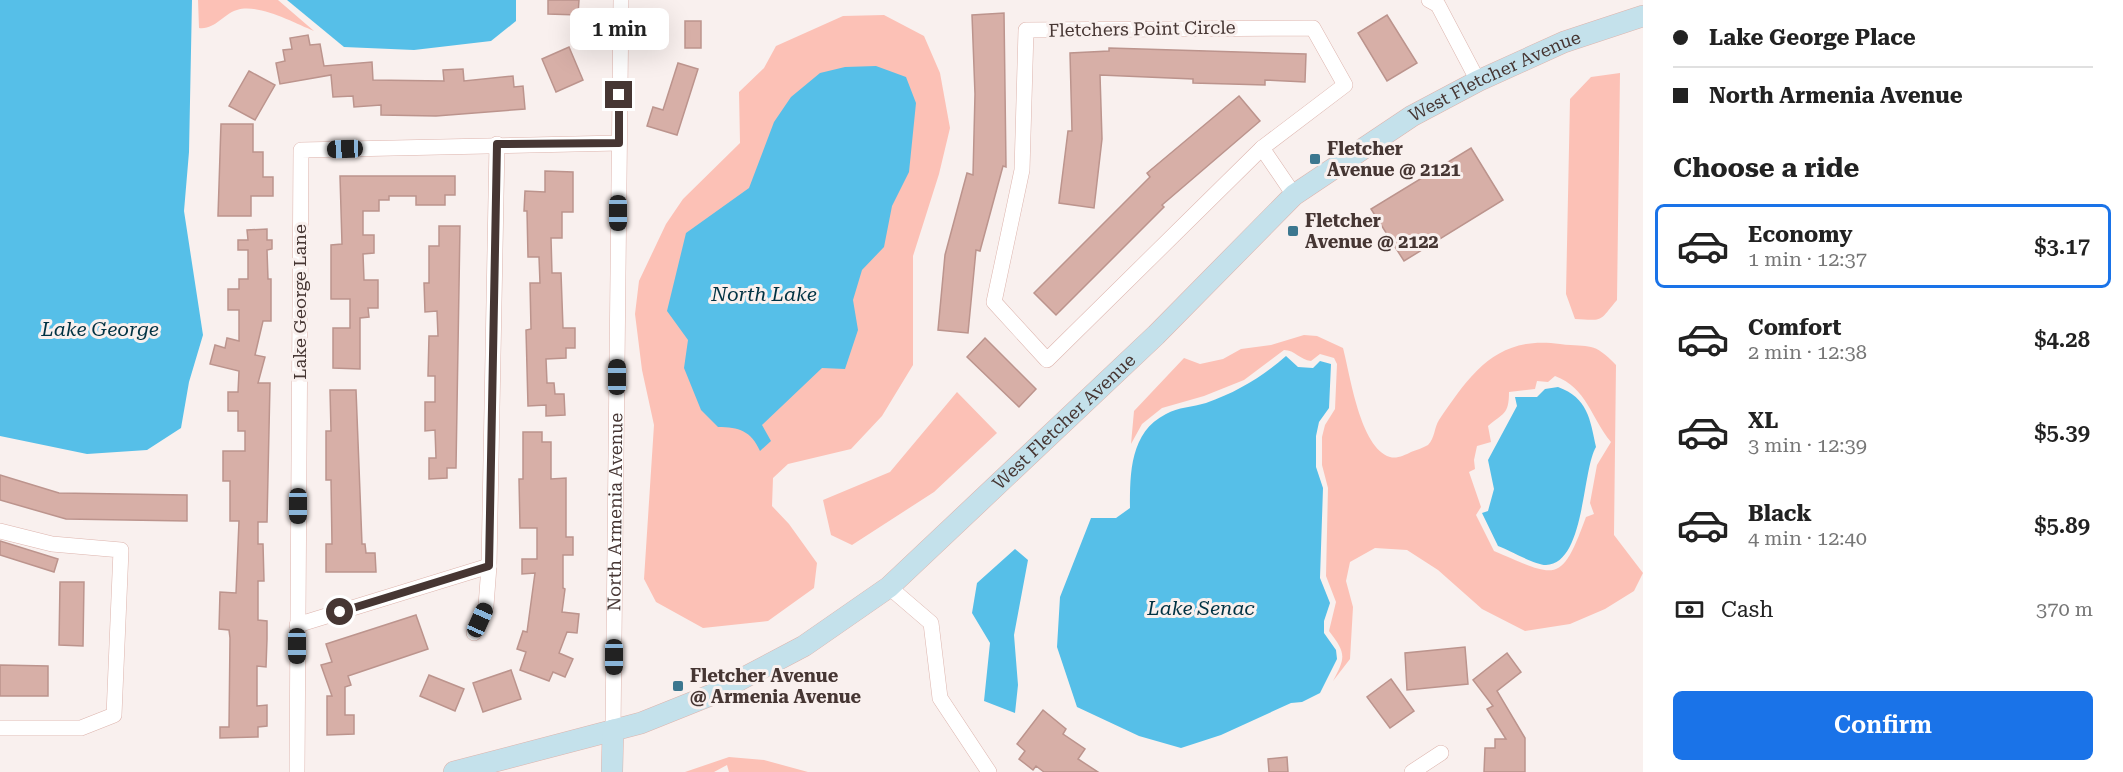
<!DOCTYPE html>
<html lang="en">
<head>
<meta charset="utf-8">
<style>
  :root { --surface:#fff; --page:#f6f6f6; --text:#222; --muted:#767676; --line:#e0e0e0; --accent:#1a73e8 }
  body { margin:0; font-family:"Roboto Serif",serif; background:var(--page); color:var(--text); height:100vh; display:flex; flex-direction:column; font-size:22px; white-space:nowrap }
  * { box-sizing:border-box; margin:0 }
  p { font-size:20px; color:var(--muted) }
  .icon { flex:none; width:33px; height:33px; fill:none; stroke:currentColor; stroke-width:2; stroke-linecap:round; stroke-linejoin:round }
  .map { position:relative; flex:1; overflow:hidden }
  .drawer { display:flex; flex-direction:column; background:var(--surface); width:480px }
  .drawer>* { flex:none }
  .hud { display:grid; align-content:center; height:132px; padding:0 30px; background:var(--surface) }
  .end { position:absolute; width:27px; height:27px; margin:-14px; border:8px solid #463633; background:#fff; box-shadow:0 0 0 3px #fff }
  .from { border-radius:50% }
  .bubble { position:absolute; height:42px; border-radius:9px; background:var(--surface); box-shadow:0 6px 24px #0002; font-size:20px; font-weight:600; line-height:42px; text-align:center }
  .car { position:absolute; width:18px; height:36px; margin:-18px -9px; border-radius:8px; box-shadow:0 0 4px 2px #0007; background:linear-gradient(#222 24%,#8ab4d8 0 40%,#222 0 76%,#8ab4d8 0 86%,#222 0) }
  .hud b { display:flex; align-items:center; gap:21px; height:57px; font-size:22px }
  .hud b+b { border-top:2px solid var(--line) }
  .hud i { width:15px; height:15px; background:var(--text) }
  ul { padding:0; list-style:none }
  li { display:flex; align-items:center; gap:18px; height:84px; margin:0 12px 9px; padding:0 18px; border:3px solid transparent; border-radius:9px }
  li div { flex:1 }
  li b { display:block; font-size:22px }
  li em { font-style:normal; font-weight:600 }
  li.current { border-color:var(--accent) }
  li>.icon { width:54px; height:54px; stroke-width:1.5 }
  h2 { padding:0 30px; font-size:27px; line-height:72px }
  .pay { display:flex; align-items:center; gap:15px; height:66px; padding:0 30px; font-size:22px }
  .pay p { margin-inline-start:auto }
  .button { display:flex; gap:12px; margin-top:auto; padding:12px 30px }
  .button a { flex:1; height:69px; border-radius:9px; background:var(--accent); color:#fff; font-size:24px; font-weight:600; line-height:69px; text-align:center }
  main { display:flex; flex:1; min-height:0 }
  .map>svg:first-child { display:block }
  .green { fill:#fcc1b6; fill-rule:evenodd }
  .water { fill:#56bfe8 }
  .building { fill:#d7afa7; stroke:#bc948d; stroke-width:1.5 }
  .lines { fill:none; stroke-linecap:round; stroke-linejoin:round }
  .street-casing { stroke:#ddb4ad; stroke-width:16 }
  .secondary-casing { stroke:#ddb4ad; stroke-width:22 }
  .street { stroke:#fff; stroke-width:15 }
  .secondary { stroke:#c4e1eb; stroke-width:21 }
  .route { stroke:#463633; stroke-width:8 }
  .poi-dot { fill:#3c778f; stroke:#f9f0ee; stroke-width:2 }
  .labels { text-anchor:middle; stroke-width:6; stroke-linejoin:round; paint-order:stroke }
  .street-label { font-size:18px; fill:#463633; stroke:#f9f0ee }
  .poi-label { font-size:18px; font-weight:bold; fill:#463633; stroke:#f9f0ee; text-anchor:start }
  .water-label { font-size:20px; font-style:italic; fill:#003243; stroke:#f9f0ee }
</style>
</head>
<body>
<main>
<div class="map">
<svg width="1643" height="772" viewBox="0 0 1643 772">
  <rect width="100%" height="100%" fill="#f9f0ee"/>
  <g class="green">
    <path d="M 198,0 L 278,0 L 314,31 C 294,23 258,3 237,10 C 223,14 215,30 199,28 Z"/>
    <polygon points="884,15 924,36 940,73 950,128 939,174 913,256 913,365 882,416 851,449 788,464 773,478 772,506 789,524 817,563 814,588 768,621 703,628 656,602 644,579 654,425 642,370 635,314 639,281 666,224 683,199 740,143 739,92 764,68 776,46 843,16"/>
    <path d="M 1620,73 L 1617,300 C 1599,321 1605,321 1575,319 L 1566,294 L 1570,99 L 1591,77 Z"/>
    <path d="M 1304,335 L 1317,336 L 1343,348 C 1350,374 1360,448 1390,457 C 1397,459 1405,455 1411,452 C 1416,450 1423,448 1428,445 C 1435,438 1434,428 1439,420 C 1471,373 1497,335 1560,344 C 1591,348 1593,341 1616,365 L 1614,535 L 1643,573 L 1634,591 L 1605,609 L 1570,624 L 1525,631 L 1482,609 L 1438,570 L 1407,550 L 1375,548 L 1350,562 L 1346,581 L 1353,607 L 1350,659 L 1333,681 C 1346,657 1346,653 1329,631 L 1336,602 L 1326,576 L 1328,488 L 1322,465 L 1322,437 L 1325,425 L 1335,409 L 1337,364 L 1334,358 L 1320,354 L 1311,361 C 1300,360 1295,350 1284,350 L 1244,380 L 1204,396 L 1162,408 L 1142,424 L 1131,444 L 1134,411 L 1184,358 L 1200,364 L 1223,359 L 1241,349 L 1271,345 ZM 1555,376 C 1587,388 1591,418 1611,442 L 1597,465 L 1590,503 L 1594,514 L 1586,517 C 1561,585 1557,578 1494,551 L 1476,515 L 1481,507 L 1469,472 L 1475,469 L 1474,460 L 1477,446 L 1491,442 L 1488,426 C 1503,413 1509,415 1509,392 L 1535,389 L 1537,381 L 1548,382 Z"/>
    <polygon points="957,392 997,433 934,492 852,545 831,535 823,500 890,472"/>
    <polygon points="729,757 764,760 808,772 729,772 727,765 714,772 685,772"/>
  </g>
  <g class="water">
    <polygon points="0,0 192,0 189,152 184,211 203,335 189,382 181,428 147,450 87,454 0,436"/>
    <polygon points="287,0 516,0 516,21 491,41 414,50 344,47"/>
    <path d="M 876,66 L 906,77 L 916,103 L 909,172 L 892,206 L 884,247 L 862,270 L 853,300 L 858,330 L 845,369 L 822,368 L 762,425 L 771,441 L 760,451 C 751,431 739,427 718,427 L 701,410 L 684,368 L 688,340 L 667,311 L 686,233 L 749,188 L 774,122 L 791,97 L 820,73 L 845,67 Z"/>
    <path d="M 1286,356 L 1298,367 L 1313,368 L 1320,361 L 1331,364 L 1329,408 L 1319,422 L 1316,436 L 1316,467 L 1323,488 L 1320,578 L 1330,603 L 1324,621 L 1324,633 L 1336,650 L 1337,659 L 1320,693 L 1302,702 L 1291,703 L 1221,735 L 1181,748 L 1139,736 L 1077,707 L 1057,647 L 1060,597 L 1091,518 L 1116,518 L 1130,508 C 1130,473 1130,432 1166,414 C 1178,407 1193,407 1206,403 C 1237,392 1262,377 1286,356 Z"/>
    <path d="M 1558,387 C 1588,398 1590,419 1596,447 C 1582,470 1585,564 1546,565 C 1535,565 1509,550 1498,546 L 1482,513 L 1488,511 L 1494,489 L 1488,460 L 1517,406 L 1515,397 L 1537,397 L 1545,389 Z"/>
    <polygon points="1015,549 1028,560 1014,635 1018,685 1015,713 984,701 990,643 972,613 977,583"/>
  </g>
  <g class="building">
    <polygon points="548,0 579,0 578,15 548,14"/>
    <polygon points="1004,13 1006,167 1003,166 980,251 976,250 968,333 938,330 945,255 967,173 973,175 975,94 972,15"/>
    <polygon points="1387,15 1417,63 1387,81 1358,33"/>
    <rect x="685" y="21" width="16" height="27"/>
    <polygon points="308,35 310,45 320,44 324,66 372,62 373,80 444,81 443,70 463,69 464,81 513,76 514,87 523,86 525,109 436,116 381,115 381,105 354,107 353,96 333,97 331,75 280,84 276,63 285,61 283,50 292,49 290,38"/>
    <polygon points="569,47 583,80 556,92 542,59"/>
    <polygon points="1109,48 1306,54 1305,82 1265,80 1265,85 1230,84 1193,83 1193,79 1100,75 1102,139 1094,208 1059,203 1068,131 1072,131 1070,53 1109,51"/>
    <polygon points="678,63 698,69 677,135 647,126 653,107 663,110"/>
    <polygon points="249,71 275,85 255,120 229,106"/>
    <polygon points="1239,96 1260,121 1162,205 1164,207 1056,315 1034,293 1150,177 1147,173"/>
    <polygon points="221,124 253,124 253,152 263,152 263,177 273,177 273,196 251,196 251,216 218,216"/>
    <polygon points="1471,148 1503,200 1404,261 1371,209"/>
    <polygon points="545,171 573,172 573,212 562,212 562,238 551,238 552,273 561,273 563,328 575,328 575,348 566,348 566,358 546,359 547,383 554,383 555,394 564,394 565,415 546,416 546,405 528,406 526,330 531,329 530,283 540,283 539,257 528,257 527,211 524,211 525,191 545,192"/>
    <polygon points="340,176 455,176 455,195 445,195 445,205 416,205 416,196 389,196 389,200 379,200 379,211 363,211 363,235 374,235 374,253 363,254 364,280 378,280 378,308 368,308 369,317 360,318 360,369 333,368 333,328 350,328 350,299 331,299 331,245 342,244"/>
    <polygon points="439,226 460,226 456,468 447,468 447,478 429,479 429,458 436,458 435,430 425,431 425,402 435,402 435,376 428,376 429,336 438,336 437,311 425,312 424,283 429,283 429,246 439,246"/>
    <polygon points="267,229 267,240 272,240 272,249 267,250 268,279 271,279 271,321 263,321 255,355 265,357 258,383 270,383 267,522 258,522 258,544 263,544 264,581 258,581 258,620 267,621 267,639 266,667 257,666 257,706 267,705 267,726 258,727 258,737 220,738 220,727 229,727 230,638 229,630 219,629 220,592 236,593 239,521 230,521 230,481 223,481 223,451 245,451 245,431 238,431 238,411 228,411 228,392 238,392 239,371 210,364 215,345 225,348 227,338 239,341 239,310 228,310 228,289 239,289 239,279 248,279 248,250 238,250 238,240 248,240 247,230"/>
    <polygon points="985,338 1036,389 1019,407 967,357"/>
    <polygon points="330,390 356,390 362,544 365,544 366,553 375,553 376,572 326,572 326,544 332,544 331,480 326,480 326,431 331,431"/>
    <polygon points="523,432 542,432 542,442 551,442 551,479 566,478 566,537 573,537 573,555 563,555 563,588 565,589 562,612 579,614 577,633 567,632 559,653 573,659 565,677 553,672 549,681 520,670 526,652 517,649 523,631 527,632 535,573 522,574 522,559 537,559 537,528 520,528 519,479 523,479"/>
    <polygon points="0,475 59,493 187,495 187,521 66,519 0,500"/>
    <polygon points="0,541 58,559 54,572 0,555"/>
    <polygon points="60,582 84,582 83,646 59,645"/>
    <polygon points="416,615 428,649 348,676 351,685 345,687 345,715 354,715 354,734 327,735 327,696 332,696 321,665 332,662 326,644"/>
    <polygon points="1465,647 1468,684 1407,690 1405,653"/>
    <polygon points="1507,653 1521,672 1497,691 1525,738 1525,772 1484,772 1485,748 1495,748 1495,739 1506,739 1487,709 1493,706 1473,680"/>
    <polygon points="0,665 48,666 48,696 0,696"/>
    <polygon points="511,670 521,699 483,712 473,683"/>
    <polygon points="429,675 464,689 455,711 420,696"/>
    <polygon points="1391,679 1414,711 1390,728 1367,697"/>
    <polygon points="1043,710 1066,729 1063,734 1085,749 1078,759 1098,772 1044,772 1036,766 1033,770 1019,759 1025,751 1017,744"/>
    <polygon points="1287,757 1288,772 1269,772 1268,759"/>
  </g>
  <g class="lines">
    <defs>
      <g id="street">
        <polyline points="1429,0 1438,5 1478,81"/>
        <polygon points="1313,28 1345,85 1262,148 1047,360 994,302 1022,170 1026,30"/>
        <polyline points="1262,148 1294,195"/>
        <polyline points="0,531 52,544 121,550 114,715 81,728 0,728"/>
        <polyline points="889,587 931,623 940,698 989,772"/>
        <polyline points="297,625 489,566"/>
        <polyline points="474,633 486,606 489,566 497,144"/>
        <path id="s1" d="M 613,730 L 621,0"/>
        <polyline points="297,772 301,150 619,143"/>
        <polyline points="1412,772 1441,753"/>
      </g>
      <g id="secondary">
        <path id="s2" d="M 454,772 L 641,723 L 711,695 L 804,646 L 889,587 L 1156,335 L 1294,195 L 1412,116 L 1478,81 L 1564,42 L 1643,16"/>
        <polyline points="612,772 613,730"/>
      </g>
    </defs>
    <use href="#street" class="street-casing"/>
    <use href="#secondary" class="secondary-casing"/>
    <use href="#street" class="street"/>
    <use href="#secondary" class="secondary"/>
  </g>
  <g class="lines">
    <polyline class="route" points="340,612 489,566 497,144 619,143 619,95"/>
  </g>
  <g class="poi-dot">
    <rect x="1309" y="153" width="12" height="12" rx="3"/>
    <rect x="1287" y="225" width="12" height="12" rx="3"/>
    <rect x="672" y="680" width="12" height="12" rx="3"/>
  </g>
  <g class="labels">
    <g class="street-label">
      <text transform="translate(1142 29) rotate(-1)" y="6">Fletchers Point Circle</text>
      <text dy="6" stroke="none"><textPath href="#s2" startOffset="1275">West Fletcher Avenue</textPath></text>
      <text transform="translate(300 302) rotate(-90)" y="6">Lake George Lane</text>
      <text dy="6" stroke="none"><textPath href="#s2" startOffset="718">West Fletcher Avenue</textPath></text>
      <text dy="6" stroke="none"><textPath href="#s1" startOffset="218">North Armenia Avenue</textPath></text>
    </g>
    <g class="poi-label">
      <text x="1327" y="155">Fletcher<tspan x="1327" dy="21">Avenue @ 2121</tspan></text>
      <text x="1305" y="227">Fletcher<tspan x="1305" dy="21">Avenue @ 2122</tspan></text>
      <text x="690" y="682">Fletcher Avenue<tspan x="690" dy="21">@ Armenia Avenue</tspan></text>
    </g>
    <g class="water-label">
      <text x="764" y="301">North Lake</text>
      <text x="100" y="336">Lake George</text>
      <text x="1201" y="615">Lake Senac</text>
    </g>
  </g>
</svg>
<i class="end from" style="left:340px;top:612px"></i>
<i class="end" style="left:619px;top:95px"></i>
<div class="bubble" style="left:570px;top:8px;width:99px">1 min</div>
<i class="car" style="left:345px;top:149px;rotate:268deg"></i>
<i class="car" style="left:618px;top:213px;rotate:180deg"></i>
<i class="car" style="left:617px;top:377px;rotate:0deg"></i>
<i class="car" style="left:298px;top:506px;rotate:180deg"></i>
<i class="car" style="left:480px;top:620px;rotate:24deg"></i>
<i class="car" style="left:297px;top:646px;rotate:180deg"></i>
<i class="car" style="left:614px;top:657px;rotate:180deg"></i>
</div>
<section class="drawer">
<div class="hud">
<b><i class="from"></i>Lake George Place</b>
<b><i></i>North Armenia Avenue</b>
</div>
<h2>Choose a ride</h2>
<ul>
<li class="current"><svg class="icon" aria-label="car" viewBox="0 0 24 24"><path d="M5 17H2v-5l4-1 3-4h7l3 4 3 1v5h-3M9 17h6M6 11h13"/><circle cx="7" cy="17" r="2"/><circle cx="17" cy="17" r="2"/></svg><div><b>Economy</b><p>1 min · 12:37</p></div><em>$3.17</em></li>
<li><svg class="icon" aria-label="car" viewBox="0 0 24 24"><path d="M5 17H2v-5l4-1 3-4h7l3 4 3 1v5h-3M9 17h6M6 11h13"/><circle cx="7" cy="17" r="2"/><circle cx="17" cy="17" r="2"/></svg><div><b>Comfort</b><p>2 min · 12:38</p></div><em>$4.28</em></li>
<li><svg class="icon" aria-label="car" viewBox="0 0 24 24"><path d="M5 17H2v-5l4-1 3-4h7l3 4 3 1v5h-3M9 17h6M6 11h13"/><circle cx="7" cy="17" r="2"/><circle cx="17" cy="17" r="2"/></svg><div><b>XL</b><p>3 min · 12:39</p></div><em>$5.39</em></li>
<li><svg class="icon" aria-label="car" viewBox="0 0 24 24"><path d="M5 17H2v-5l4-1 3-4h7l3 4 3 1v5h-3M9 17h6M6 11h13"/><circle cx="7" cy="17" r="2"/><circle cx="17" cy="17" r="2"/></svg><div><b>Black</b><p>4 min · 12:40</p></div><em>$5.89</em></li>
</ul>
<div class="pay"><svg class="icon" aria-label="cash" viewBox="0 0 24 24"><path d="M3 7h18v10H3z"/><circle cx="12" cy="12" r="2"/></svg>Cash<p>370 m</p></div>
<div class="button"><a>Confirm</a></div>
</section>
</main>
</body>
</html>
